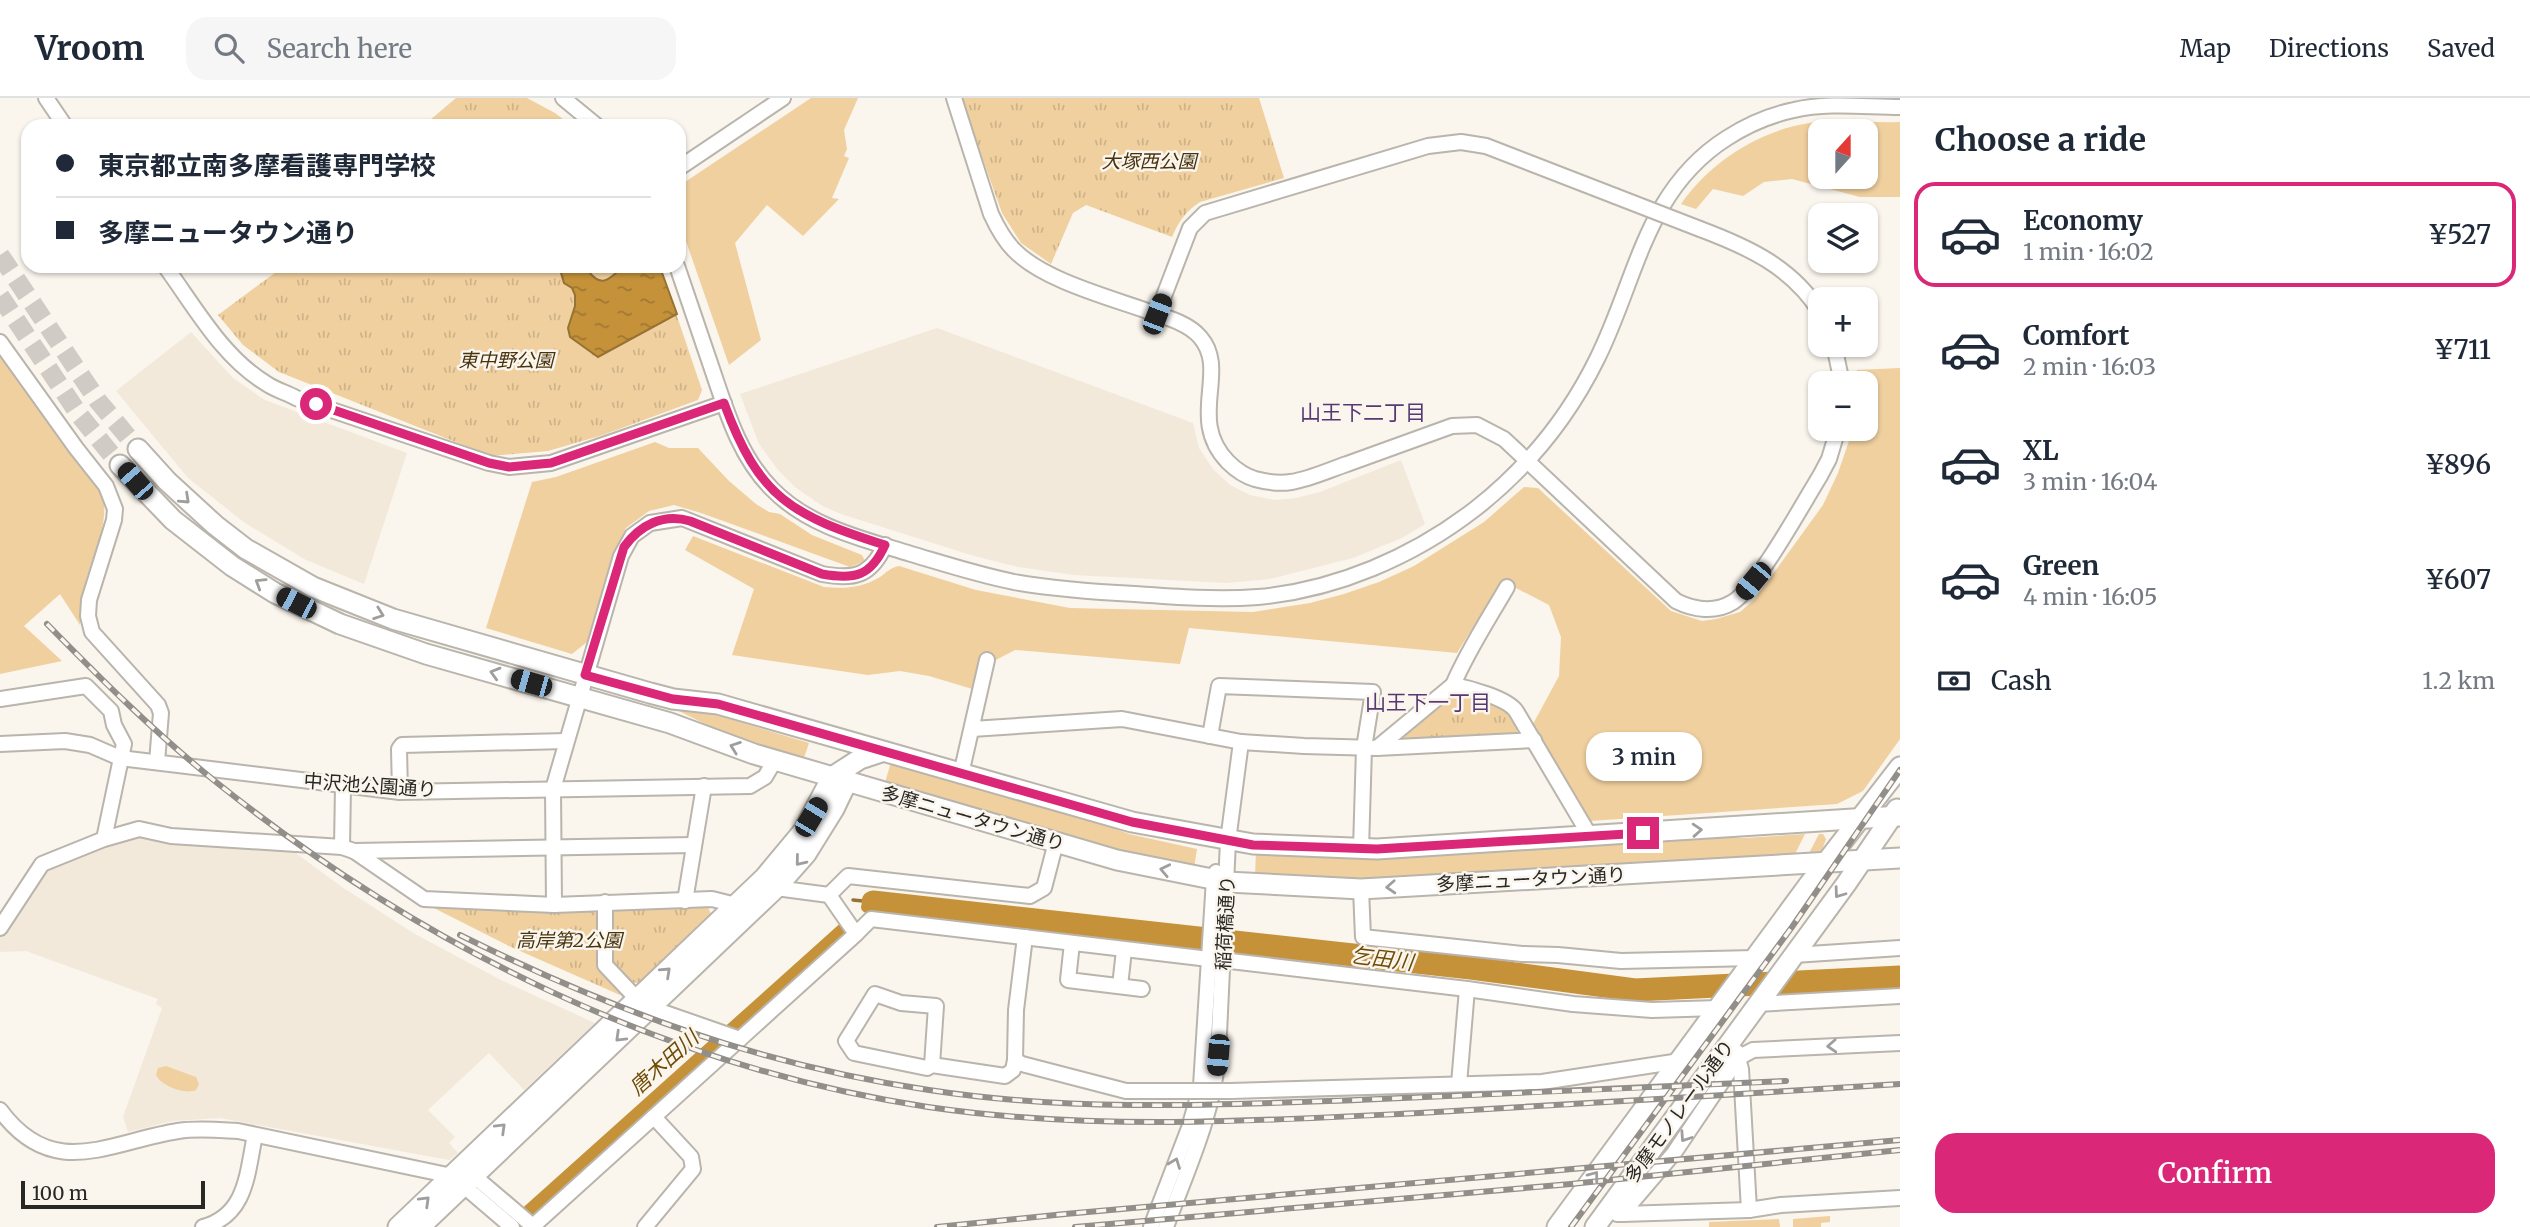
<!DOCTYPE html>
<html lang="en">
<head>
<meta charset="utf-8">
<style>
  :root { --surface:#fff; --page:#f6f6f7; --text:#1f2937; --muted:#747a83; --line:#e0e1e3; --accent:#db2777 }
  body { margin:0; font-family:Merriweather,"Noto Sans JP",serif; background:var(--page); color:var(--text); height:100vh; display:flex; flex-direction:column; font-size:26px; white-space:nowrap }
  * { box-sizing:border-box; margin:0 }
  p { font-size:23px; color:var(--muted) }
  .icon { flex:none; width:38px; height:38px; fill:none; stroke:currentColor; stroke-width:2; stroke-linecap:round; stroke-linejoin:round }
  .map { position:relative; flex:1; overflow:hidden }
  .panel { display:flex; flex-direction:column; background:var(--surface); width:630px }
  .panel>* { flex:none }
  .guide { position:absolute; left:21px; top:21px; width:665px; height:154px; border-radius:21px; box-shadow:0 2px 5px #0004; display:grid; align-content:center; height:154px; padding:0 35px; background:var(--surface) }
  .needle { width:46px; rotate:21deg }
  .buttons { position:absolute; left:1808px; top:21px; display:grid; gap:14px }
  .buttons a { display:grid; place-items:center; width:70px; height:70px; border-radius:14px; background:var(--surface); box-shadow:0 2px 5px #0004; font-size:35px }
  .scale { position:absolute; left:21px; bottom:18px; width:184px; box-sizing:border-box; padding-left:7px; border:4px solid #2a2825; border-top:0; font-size:19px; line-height:24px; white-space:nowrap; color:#2a2825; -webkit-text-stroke:5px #faf5ed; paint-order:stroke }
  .end { position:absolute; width:32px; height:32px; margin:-16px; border:9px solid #db2777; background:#fff; box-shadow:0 0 0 4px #fff }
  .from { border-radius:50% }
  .bubble { position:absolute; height:49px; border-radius:21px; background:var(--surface); box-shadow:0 2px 5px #0004; font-size:23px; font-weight:600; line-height:49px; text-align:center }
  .car { position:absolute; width:21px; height:42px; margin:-21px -10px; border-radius:9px; box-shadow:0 0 5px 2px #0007; background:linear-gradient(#222 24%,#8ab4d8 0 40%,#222 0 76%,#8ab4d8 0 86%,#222 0) }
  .guide b { display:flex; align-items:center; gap:24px; height:66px; font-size:26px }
  .guide b+b { border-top:2px solid var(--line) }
  .guide i { width:18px; height:18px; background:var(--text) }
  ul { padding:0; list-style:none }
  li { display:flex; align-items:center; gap:21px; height:105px; margin:0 14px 10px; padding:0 21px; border:4px solid transparent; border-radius:21px }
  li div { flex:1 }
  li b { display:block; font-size:26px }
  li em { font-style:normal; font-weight:600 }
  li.selected { border-color:var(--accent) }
  li>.icon { width:63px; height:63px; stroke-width:1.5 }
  h2 { padding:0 35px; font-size:32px; line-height:84px }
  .pay { display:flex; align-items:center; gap:18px; height:77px; padding:0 35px; font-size:26px }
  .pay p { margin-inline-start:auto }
  .action { display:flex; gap:14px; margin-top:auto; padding:14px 35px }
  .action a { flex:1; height:80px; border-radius:21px; background:var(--accent); color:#fff; font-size:28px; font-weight:600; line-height:80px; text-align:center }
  header { display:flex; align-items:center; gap:42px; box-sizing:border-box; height:98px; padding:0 35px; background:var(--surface); border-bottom:2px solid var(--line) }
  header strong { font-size:33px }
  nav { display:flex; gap:38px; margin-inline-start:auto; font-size:24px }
  .search { width:490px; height:63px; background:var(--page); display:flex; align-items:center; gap:18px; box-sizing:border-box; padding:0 24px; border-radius:21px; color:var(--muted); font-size:26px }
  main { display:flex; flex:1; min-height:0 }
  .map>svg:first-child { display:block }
  .built { fill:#f3e9db }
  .green { fill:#f0d09f; fill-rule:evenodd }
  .park { fill:url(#park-tufts) }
  .water { fill:url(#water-ripples); stroke:#967234; stroke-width:2 }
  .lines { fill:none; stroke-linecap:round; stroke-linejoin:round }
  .stream { stroke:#967234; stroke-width:3.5 }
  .canal { stroke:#c5923a; stroke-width:12 }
  .river { stroke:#c5923a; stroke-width:23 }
  .major-tunnel { stroke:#d0ccc5; stroke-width:19; stroke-dasharray:19 10; stroke-linecap:butt }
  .minor-casing { stroke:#b9b4ac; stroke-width:18 }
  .major-casing { stroke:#b9b4ac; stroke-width:23 }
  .minor { stroke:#fff; stroke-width:14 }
  .major { stroke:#fff; stroke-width:19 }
  .rail-casing { stroke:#928e89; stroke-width:6 }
  .rail { stroke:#faf5ed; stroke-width:3.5; stroke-dasharray:10; stroke-linecap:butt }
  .minor-bridge-casing { stroke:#b9b4ac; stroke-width:18; stroke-linecap:butt }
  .minor-bridge { stroke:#fff; stroke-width:14 }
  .oneway { stroke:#9f9e9d }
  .route { stroke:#db2777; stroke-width:9 }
  .labels { text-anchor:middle; stroke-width:5; stroke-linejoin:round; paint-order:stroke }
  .park-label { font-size:19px; font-style:italic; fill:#48330d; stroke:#faf5ed }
  .street-label { font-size:19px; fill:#2a2825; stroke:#faf5ed }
  .neighbourhood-label { font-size:21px; fill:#563873; stroke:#faf5ed }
  .water-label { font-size:21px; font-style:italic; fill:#6e4c04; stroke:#faf5ed }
</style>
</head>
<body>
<header>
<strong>Vroom</strong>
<div class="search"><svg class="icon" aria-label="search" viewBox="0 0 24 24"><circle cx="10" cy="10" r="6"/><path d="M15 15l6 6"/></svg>Search here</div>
<nav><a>Map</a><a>Directions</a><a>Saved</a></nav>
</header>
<main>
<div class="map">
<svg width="1900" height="1129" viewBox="0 0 1900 1129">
  <defs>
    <pattern id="park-tufts" width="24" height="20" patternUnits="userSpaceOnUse" patternTransform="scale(1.75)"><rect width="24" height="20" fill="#f0d09f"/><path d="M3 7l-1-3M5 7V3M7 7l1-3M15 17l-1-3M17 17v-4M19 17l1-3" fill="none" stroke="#ceb389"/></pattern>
    <pattern id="water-ripples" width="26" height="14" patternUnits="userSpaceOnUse" patternTransform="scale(1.75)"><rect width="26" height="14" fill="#c5923a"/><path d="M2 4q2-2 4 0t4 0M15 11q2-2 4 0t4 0" fill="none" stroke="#a07731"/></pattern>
  </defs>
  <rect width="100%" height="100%" fill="#faf5ed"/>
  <g class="built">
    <polygon points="937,230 1193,325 1199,350 1213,371 1230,387 1250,397 1275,402 1296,400 1320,394 1401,362 1425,426 1402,440 1353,460 1270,481 1226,485 1074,477 1018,469 974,458 844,417 824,409 796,390 778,372 759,346 740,296"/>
    <polygon points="191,234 233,280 265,302 407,355 364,486 306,462 245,425 188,380 116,293"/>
    <polygon points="133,739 172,745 293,753 342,789 415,836 501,882 595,925 524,992 489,955 428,1012 455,1039 449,1045 458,1055 449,1062 220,1020 173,1023 128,1034 123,1019 162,910 156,906 158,901 26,853 0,854 0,838 10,828 46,770"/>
  </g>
  <g class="green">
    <polygon points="811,0 858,0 844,32 847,51 844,58 849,60 832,100 839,101 803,138 767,107 735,145 761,242 729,267 679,123 679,88"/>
    <path d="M 1900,24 L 1900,99 L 1860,99 L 1792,81 L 1764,84 L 1743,98 L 1713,91 L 1696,111 L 1681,106 C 1709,65 1758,33 1809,25 C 1838,21 1870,25 1900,24 ZM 1820,33 L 1866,33 L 1866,79 L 1820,79 Z"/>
    <path d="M 0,255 L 101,388 C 112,424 93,454 84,489 C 80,501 81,514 80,527 L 60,496 L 24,528 L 62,563 L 0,576 Z"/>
    <path d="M 1900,270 L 1900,641 L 1863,693 L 1837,706 L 1590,723 L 1533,626 L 1559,578 L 1561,539 L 1549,507 L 1516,490 L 1500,486 L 1457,555 L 1189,530 L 1180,566 L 1015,552 L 994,563 L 979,593 L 929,578 L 900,573 L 868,577 L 732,557 L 754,491 L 685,452 L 693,438 L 824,489 C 844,491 862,490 880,479 C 887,474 890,470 899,468 L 976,492 L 1070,510 L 1253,514 L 1310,505 L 1344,496 L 1379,484 L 1414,468 L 1484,424 L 1524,389 L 1538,390 L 1671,513 L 1702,523 L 1716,521 L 1740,514 L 1754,502 L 1823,407 L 1838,375 L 1853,331 L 1866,331 L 1866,285 L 1856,285 L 1857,272 Z"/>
    <polygon points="655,344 669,350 698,350 729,383 756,406 769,414 780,416 812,437 862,457 865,463 850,469 701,415 674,407 649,413 626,430 614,454 587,544 572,556 486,530 532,384 556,379"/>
    <polygon points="680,610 707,614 809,645 803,663 731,639 679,613"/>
    <polygon points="891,664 1079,717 1129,736 1197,751 1194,770 1123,755 884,688"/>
    <polygon points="1805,736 1794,758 1360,783 1255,778 1256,753 1688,738 1744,740"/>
    <polygon points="1819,736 1823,736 1826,741 1822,752 1807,759"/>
    <path d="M 166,968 L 196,979 L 199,986 L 196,992 C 185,997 161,988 156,977 L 158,970 Z"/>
    <polygon points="1830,1118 1830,1124 1821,1125 1821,1129 1793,1129 1793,1121"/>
    <polygon points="1779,1121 1780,1129 1709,1129 1709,1124"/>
  </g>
  <g class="park">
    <polygon points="456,0 527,0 555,15 572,28 423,28"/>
    <path d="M 961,0 L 1259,0 L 1284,80 L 1200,104 C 1186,113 1179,123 1172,139 L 1086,107 L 1073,115 L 1051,166 L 1021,145 L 1002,115 Z"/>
    <polygon points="284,168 660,168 702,292 698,302 603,337 548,353 491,358 279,274 243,247 218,217"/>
    <path d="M 1462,595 C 1487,604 1507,604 1520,629 L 1515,637 L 1405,642 L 1402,635 L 1451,596 Z"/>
    <polygon points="426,806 590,811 599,817 599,870 620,891 620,897 511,849"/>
    <polygon points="707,807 711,816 639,885 628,884 611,865 610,817 616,811"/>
  </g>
  <path class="water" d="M 559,168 L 590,168 L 589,174 C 606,195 613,172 627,168 C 639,165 649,173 661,172 L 677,216 L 598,259 L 570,239 L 568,230 L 575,208 L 575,197 L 572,190 L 564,185 Z"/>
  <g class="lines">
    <polyline class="stream" points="853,802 873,804"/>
    <g class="canal">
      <polyline points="867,809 873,804"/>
      <polyline points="516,1124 844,830"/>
    </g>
    <polyline class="river" points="873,804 1471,870 1635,892 1900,879"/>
    <g class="major-tunnel">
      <polyline points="0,157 98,303 138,351"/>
      <polyline points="0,198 80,318 120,367"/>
    </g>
    <defs>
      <g id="minor">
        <polyline points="46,0 65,28"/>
        <polyline points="563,0 597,28"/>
        <path d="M 954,0 L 991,116 C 997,129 1004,142 1014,152 C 1044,183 1112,200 1153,215 C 1169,220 1189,226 1200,239 C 1230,273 1186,321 1228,364 C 1235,371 1245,378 1255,381 C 1266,384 1279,386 1291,384 C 1310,381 1329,372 1347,366 C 1382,353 1417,341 1452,328 L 1477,327 L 1504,341 L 1676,503 C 1694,512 1715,515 1733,504 C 1758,488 1802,407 1820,378 L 1829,361 L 1838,331"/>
        <polyline points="679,70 783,0"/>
        <path d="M 1700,131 C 1748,149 1792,169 1820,214"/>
        <path d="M 165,168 C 195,209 222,259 267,286 C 276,292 287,295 296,300 L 489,365 L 509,369 L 551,365 L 724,305"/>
        <path d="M 677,168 C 688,201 700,235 711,268 C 726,312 739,358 772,391 C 809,429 863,441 911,456 C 945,466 979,477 1014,484 C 1054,491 1095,494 1135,496 C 1176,499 1217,502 1258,499 C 1336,492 1413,459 1475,411 C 1526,371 1568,320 1597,261 C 1637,181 1645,92 1727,40 C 1747,27 1770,17 1794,12 C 1828,4 1866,9 1900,9"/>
        <polyline points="1157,216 1190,130 1205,115 1428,48 1461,44 1486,48 1615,98"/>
        <polyline points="0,244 76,350 106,388 115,411 114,422 89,502 88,518 92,534 158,607 161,615 157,664"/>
        <polyline points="1834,247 1842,285"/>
        <path d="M 1453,587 C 1468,552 1488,522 1507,489"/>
        <polyline points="0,601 86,588 111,613 114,627 124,646 104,741"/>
        <polyline points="972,631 1122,621 1241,644 1304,648 1377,650 1534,642"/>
        <polyline points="1210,638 1219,588 1373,594 1364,650 1361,751"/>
        <polyline points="0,646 65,643 90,647 120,660 400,694 750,688 765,679 775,662"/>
        <path d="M 1377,650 L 1453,587 C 1469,590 1507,600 1516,613 L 1590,738"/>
        <polyline points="961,676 987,562"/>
        <polyline points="400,694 399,651 402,647 566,643"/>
        <polyline points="342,749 343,688"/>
        <polyline points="354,753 424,801 554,807 712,801 736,807"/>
        <polyline points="1361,791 1363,839 1522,856 1558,857 1621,863 1755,860"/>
        <polyline points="829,797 848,778 1030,798 1044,790 1056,744"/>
        <polyline points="685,803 704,688"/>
        <polyline points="605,804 605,867 637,901 651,910 740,941"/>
        <path d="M 554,807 L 553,691 L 621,458 L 632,438 L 650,425 L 682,420 L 822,476 C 854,482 871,478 885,447"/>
        <polyline points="0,830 42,766 104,741 139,731 171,738 342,749 354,753 694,747"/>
        <polyline points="856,836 871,821 1209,861"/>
        <polyline points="1025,839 1016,912 1015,962 1022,966 1126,993 1184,993"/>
        <polyline points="1072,845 1068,882 1142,891"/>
        <polyline points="1794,857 1900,850"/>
        <polyline points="1222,862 1467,891 1573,906 1652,912 1719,910"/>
        <polyline points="1120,888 1124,852"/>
        <polyline points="1757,906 1900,898"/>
        <polyline points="932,967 936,908 901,905 875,896 846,943 854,955 927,970 932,967 1005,978 1013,972 1015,962"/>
        <polyline points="1459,986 1467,891"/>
        <polyline points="1231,993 1542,984 1680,963"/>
        <path d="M 0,1012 C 53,1084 109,1044 178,1033 C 198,1030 218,1032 238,1033 L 452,1078 L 474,1078 L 534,1129"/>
        <polyline points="458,1083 512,1129"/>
        <polyline points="1749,1112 1741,971 1738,960 1753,952 1900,945"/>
        <polyline points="1617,1116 1622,1116 1674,1055 1738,960 1737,954"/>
        <polyline points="1622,1116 1749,1112 1781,1107 1900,1100"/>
        <path d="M 203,1129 C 247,1117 247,1075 255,1037"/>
        <polyline points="532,1129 856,836 829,797 776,790"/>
        <polyline points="645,1129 693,1071 691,1059 654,1019"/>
        <polyline points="1151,1129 1189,1030 1201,988 1214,781 1216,774"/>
        <path d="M 1166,1129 C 1187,1072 1213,1018 1218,957 L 1228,743 L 1241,644"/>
      </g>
      <g id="major">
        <polyline points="138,351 167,383 215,427 246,451 313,489 393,521 650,595 673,601 718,606 1132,724 1253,746 1377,751 1900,718"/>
        <polyline points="120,367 173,422 232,468 275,495 340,526 426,556 670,625 754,656 1117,762 1227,784 1361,791 1900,760"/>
        <polyline points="398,1129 764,780 804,732 832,679 860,661 881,654"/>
        <polyline points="420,1129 776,790 806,756 834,711 847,684 845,672"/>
        <polyline points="1557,1129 1810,785 1900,669"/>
        <polyline points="1595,1129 1846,786 1897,711"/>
      </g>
    </defs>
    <use href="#minor" class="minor-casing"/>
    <use href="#major" class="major-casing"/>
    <use href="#minor" class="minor"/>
    <use href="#major" class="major"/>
    <defs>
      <g id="rail">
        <path d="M 47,526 C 101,581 155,635 216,684 C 422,849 665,969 928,1009 C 1092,1033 1255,1023 1419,1015 C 1579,1006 1740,996 1900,986"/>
        <path d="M 460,837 C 613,913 760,967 929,992 C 1072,1014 1214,1007 1357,1002 C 1500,996 1643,990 1786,983"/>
        <polyline points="937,1129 1065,1116 1900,1042"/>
        <polyline points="1075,1129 1571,1086 1900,1052"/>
        <polyline points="1571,1129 1792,829 1900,672"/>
      </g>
    </defs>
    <use href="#rail" class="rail-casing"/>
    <use href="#rail" class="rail"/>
    <defs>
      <g id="minor-bridge">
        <polyline points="1615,98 1700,131"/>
        <polyline points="1184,993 1231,993"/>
      </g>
    </defs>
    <use href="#minor-bridge" class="minor-bridge-casing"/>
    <use href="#minor-bridge" class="minor-bridge"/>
  </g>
  <defs><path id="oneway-chevron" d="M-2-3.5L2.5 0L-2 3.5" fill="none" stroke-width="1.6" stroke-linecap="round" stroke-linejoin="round" transform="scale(1.75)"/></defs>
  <g class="oneway">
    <use href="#oneway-chevron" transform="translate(185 401) rotate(43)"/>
    <use href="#oneway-chevron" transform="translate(260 485) rotate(-148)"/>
    <use href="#oneway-chevron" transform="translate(379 516) rotate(20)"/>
    <use href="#oneway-chevron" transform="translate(495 575) rotate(-164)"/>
    <use href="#oneway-chevron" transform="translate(735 649) rotate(-160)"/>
    <use href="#oneway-chevron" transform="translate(1697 732) rotate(-4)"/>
    <use href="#oneway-chevron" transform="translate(800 763) rotate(129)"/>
    <use href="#oneway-chevron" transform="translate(1165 772) rotate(-168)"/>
    <use href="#oneway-chevron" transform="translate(1391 789) rotate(177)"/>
    <use href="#oneway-chevron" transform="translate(1839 795) rotate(126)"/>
    <use href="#oneway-chevron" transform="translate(666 874) rotate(-43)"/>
    <use href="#oneway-chevron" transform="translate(620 939) rotate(136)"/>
    <use href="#oneway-chevron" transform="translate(1832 948) rotate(177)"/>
    <use href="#oneway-chevron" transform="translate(501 1030) rotate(-44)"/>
    <use href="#oneway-chevron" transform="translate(1685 1039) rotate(124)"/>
    <use href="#oneway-chevron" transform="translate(1175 1065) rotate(-69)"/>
    <use href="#oneway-chevron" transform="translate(1594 1078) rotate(-53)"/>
    <use href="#oneway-chevron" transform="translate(425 1103) rotate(-44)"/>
  </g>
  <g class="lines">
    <path class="route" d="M 316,306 L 489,365 L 509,369 L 551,365 L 724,305 C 759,400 791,417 885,447 C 871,478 855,482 822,476 L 690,423 C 663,415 640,427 624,449 L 585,577 L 673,601 L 718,606 L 1132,724 L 1253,747 L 1377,751 L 1643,735"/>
  </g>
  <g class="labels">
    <g class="park-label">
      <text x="1149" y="70">大塚西公園</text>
      <text x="506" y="269">東中野公園</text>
      <text x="569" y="849">高岸第2公園</text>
    </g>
    <g class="street-label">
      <text transform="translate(370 687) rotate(4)" y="7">中沢池公園通り</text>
      <text transform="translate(973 720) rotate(16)" y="7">多摩ニュータウン通り</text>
      <text transform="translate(1531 781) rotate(-3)" y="7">多摩ニュータウン通り</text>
      <text transform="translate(1225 825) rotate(-87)" y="7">稲荷橋通り</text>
      <text transform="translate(1679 1013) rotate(-54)" y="7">多摩モノレール通り</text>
    </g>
    <g class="neighbourhood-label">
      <text x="1363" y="322">山王下二丁目</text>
      <text x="1428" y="612">山王下一丁目</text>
    </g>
    <g class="water-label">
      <text transform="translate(1382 861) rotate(7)" y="7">乞田川</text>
      <text transform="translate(664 965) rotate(-42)" y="7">唐木田川</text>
    </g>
  </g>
</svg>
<div class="buttons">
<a><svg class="needle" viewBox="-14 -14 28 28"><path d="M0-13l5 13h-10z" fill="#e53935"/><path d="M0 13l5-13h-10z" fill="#747a83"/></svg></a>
<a><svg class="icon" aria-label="layers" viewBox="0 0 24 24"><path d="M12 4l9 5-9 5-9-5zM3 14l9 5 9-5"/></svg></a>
<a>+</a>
<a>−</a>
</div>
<div class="scale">100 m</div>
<i class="end from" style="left:316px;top:306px"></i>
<i class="end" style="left:1643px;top:735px"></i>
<div class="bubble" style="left:1586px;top:634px;width:116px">3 min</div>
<i class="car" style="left:1157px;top:216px;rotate:21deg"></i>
<i class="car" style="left:135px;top:383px;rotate:319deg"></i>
<i class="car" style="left:1753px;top:483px;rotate:220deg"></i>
<i class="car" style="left:296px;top:505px;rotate:297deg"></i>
<i class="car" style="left:531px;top:585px;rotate:286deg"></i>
<i class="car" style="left:811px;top:719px;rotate:31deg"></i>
<i class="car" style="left:1218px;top:957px;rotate:185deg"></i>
<div class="guide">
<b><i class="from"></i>東京都立南多摩看護専門学校</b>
<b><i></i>多摩ニュータウン通り</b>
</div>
</div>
<section class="panel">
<h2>Choose a ride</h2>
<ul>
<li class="selected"><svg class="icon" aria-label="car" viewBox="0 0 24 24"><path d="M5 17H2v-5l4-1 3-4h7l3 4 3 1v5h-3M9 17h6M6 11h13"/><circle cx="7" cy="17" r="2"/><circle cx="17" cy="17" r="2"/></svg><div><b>Economy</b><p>1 min · 16:02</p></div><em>¥527</em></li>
<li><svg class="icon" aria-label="car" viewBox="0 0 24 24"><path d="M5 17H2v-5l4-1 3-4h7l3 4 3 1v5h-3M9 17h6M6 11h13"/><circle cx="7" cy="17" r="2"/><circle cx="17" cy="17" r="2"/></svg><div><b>Comfort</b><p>2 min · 16:03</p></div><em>¥711</em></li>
<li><svg class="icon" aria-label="car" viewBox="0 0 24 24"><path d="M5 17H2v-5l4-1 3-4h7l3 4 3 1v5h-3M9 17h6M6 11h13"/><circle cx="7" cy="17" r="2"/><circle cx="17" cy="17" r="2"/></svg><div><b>XL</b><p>3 min · 16:04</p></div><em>¥896</em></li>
<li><svg class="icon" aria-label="car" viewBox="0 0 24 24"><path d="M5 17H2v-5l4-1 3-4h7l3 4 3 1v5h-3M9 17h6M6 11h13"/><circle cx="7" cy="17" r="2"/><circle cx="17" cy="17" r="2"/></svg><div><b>Green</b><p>4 min · 16:05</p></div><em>¥607</em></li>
</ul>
<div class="pay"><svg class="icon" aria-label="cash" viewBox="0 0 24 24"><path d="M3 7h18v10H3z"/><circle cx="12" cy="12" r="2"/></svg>Cash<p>1.2 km</p></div>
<div class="action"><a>Confirm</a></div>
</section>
</main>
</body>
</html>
